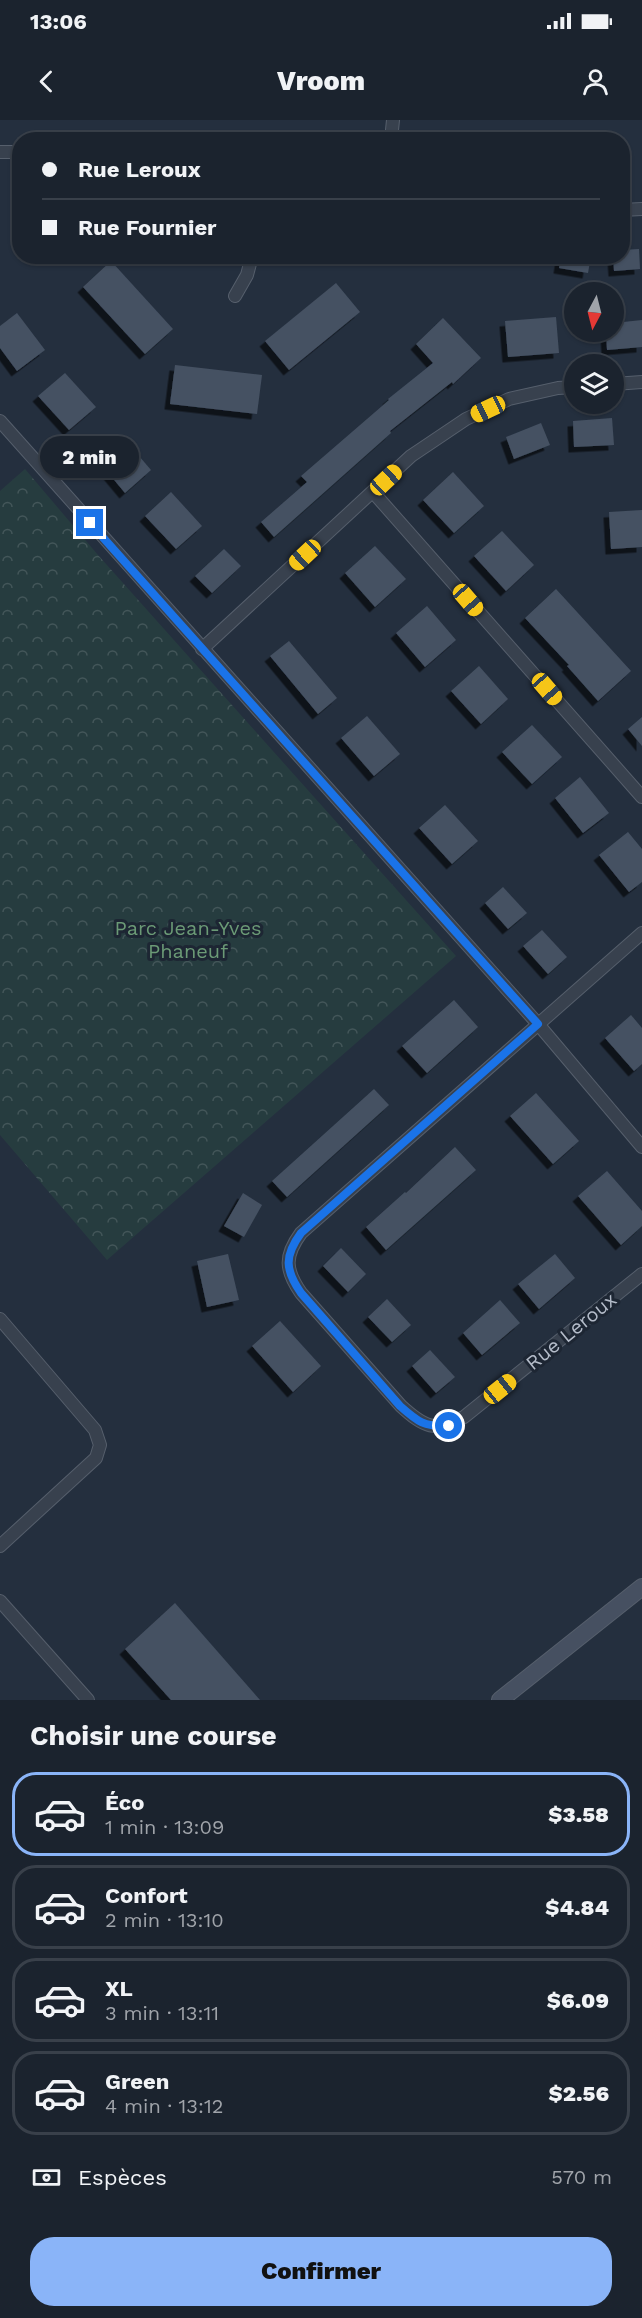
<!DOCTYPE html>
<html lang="fr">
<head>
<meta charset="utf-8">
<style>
  :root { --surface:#1b232e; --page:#242b36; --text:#f1f3f6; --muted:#a0a4aa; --line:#39404a; --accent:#8ab4f8 }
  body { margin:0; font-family:"Work Sans",sans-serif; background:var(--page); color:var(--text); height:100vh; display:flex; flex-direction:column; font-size:22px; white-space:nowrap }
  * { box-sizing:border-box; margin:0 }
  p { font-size:20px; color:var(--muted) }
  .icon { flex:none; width:33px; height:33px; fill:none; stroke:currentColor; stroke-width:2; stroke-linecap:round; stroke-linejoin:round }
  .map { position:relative; height:1580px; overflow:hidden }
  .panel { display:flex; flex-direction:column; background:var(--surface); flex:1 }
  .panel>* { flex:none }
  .hud { position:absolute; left:12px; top:12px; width:618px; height:132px; border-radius:24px; box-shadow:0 2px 4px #0004,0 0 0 2px var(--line); display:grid; align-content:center; height:132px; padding:0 30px; background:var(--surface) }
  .needle { width:39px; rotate:187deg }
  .tools { position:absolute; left:564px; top:162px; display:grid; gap:12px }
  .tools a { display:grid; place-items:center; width:60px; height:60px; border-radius:50%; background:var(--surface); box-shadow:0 2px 4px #0004,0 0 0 2px var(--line); font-size:30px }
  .end { position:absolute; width:27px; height:27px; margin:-14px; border:8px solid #1a73e8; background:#fff; box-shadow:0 0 0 3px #fff }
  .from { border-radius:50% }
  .bubble { position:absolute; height:42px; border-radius:21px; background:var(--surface); box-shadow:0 2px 4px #0004,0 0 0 2px var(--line); font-size:20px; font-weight:800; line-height:42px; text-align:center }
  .car { position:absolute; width:18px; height:36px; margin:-18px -9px; border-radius:8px; box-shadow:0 0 4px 2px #0007; background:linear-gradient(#f5c518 24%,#345 0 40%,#f5c518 0 76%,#345 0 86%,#f5c518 0) }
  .hud b { display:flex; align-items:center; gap:21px; height:57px; font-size:22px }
  .hud b+b { border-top:2px solid var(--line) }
  .hud i { width:15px; height:15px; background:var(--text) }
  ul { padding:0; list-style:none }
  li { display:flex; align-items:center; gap:18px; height:84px; margin:0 12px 9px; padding:0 18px; border:3px solid var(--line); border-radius:24px }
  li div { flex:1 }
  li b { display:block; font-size:22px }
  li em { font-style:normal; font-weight:800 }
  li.active { border-color:var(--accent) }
  li>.icon { width:54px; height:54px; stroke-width:1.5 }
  h2 { padding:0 30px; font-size:27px; line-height:72px }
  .pay { display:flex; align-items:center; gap:15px; height:66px; padding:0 30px; font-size:22px }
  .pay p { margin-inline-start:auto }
  .action { display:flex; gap:12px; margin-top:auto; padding:12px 30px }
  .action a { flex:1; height:69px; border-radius:24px; background:var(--accent); color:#111; font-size:24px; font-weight:800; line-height:69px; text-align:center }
  .status { display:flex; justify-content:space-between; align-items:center; height:42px; padding:0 30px; background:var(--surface); direction:ltr }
  .status svg { height:16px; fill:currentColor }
  header { display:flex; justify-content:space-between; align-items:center; height:78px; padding:0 30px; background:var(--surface); font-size:27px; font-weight:800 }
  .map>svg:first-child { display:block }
  .forest { fill:url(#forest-crowns) }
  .building { fill:#455162; filter:url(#shadow) }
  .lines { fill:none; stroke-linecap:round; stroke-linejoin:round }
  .street-casing { stroke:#565f6c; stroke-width:14 }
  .secondary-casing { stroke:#565f6c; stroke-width:18 }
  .street { stroke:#38414e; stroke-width:12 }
  .secondary { stroke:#465061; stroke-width:16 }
  .route { stroke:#1a73e8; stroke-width:8 }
  .labels { text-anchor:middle; stroke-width:6; stroke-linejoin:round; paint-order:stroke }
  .park-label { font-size:20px; fill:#6b9a76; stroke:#1d2633 }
  .street-label { font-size:20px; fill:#b4bcc9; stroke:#1d2633 }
</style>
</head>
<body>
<div class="status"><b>13:06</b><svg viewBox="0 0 49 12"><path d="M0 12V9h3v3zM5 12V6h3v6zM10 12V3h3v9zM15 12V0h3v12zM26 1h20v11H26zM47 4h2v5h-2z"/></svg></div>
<header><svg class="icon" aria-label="back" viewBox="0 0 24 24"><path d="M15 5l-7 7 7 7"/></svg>Vroom<svg class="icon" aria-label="person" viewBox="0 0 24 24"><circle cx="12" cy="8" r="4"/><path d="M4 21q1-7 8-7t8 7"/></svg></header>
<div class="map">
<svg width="642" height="1580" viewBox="0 0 642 1580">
  <defs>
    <pattern id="forest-crowns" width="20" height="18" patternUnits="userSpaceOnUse" patternTransform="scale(1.5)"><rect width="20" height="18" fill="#263c3f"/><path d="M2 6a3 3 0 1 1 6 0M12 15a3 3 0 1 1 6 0" fill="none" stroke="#435659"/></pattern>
    <filter id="shadow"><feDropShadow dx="-5.5" dy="5.5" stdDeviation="0" flood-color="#0009"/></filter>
  </defs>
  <rect width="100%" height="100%" fill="#242f3e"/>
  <polygon class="forest" points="25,349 98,435 456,836 107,1140 0,1015 0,371"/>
  <g class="building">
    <polygon points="639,129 640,149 614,151 613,136 622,136 622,130"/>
    <polygon points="561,136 591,136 588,153 559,148"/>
    <polygon points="111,141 173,209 145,234 83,167"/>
    <polygon points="336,163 360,192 289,250 265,221"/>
    <polygon points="17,193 45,230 17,251 0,228 0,206"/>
    <polygon points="556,197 559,233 508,237 505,201"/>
    <polygon points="443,198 481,238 453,264 452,262 390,311 391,313 274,417 261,402 307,362 301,356 389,280 388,279 433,243 416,224"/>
    <polygon points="642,200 642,227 607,230 606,212 614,212 614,203"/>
    <polygon points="175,245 262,255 257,294 170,284"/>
    <polygon points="65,253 96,287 69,310 38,276"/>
    <polygon points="612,298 614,325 574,327 573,301"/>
    <polygon points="541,303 550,325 514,339 506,317"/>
    <polygon points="121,315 151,350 125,373 95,337"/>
    <polygon points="453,352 484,386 454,413 423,380"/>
    <polygon points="171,372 202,406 176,429 145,396"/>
    <polygon points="642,390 642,427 611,429 609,392"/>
    <polygon points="502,411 534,445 506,471 474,436"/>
    <polygon points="375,426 406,459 375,487 345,453"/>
    <polygon points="224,429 241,446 212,473 195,456"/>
    <polygon points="556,469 631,551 598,581 567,546 569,545 525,498"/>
    <polygon points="427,486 456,520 425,547 396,513"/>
    <polygon points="289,521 337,578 318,594 270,536"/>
    <polygon points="479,546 508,579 481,604 451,571"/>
    <polygon points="367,596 400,634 374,656 341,618"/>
    <polygon points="642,597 642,626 628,609"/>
    <polygon points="532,605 562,637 532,664 502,632"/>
    <polygon points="580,657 609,693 583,713 555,678"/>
    <polygon points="445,685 478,721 452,744 419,708"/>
    <polygon points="628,712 642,729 642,762 629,772 599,735"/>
    <polygon points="503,767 527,793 508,809 485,783"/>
    <polygon points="542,810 567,837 548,854 523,826"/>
    <polygon points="454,880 478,907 427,953 402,926"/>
    <polygon points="631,895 642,908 642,944 634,951 605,918"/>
    <polygon points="374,969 389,985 287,1077 272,1061"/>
    <polygon points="536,973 579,1021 553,1044 510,996"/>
    <polygon points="455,1027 476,1050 386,1130 366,1107 405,1072 406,1073"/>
    <polygon points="607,1051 642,1091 642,1106 621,1125 578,1076"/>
    <polygon points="243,1073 262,1085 244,1117 224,1106"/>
    <polygon points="341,1128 366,1154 348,1172 323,1146"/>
    <polygon points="228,1134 239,1180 207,1187 197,1141"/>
    <polygon points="555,1134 575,1158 539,1189 518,1164"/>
    <polygon points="387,1179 411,1205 392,1222 368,1197"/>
    <polygon points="500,1180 520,1203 482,1235 463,1213"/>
    <polygon points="280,1201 321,1246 293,1272 252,1226"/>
    <polygon points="430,1230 455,1257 436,1273 412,1246"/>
    <polygon points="175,1483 260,1580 171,1580 125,1529"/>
  </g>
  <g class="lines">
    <defs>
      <g id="street">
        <polyline points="391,20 393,0"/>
        <polyline points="0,32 20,32"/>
        <polyline points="622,90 642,89"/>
        <polyline points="235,176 247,155 252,136"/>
        <polyline points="614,264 642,262"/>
        <polyline points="0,301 538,904 642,1027"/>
        <polyline points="373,372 642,677"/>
        <polyline points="202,529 411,336 466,299 509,279 558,268 574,267"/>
        <path d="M 642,813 L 301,1113 C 284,1136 285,1150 301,1173 L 401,1286 C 424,1307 435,1313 464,1297 L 642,1154"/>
        <polyline points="0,1199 95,1310 100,1325 96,1338 0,1426"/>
        <polyline points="0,1481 88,1580"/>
      </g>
      <polyline id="secondary" points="500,1580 642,1467"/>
    </defs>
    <use href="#street" class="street-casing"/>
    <use href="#secondary" class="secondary-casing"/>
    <use href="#street" class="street"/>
    <use href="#secondary" class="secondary"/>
  </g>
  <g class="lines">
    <path class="route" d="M 90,403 L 538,904 L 301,1113 C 284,1136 285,1150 301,1173 L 400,1286 C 418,1302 424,1307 449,1306"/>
  </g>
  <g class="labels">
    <g class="park-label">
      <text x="188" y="815">Parc Jean-Yves<tspan x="188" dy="23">Phaneuf</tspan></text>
    </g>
    <g class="street-label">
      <text transform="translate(571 1211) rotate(-39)" y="7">Rue Leroux</text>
    </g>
  </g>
</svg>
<div class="tools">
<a><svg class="needle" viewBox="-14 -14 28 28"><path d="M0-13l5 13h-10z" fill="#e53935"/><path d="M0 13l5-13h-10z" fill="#a0a4aa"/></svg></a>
<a><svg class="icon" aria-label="layers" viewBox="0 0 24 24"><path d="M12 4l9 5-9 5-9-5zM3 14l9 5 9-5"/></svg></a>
</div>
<i class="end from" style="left:449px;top:1306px"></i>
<i class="end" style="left:90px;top:403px"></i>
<div class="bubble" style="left:40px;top:316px;width:99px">2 min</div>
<i class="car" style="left:488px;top:289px;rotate:245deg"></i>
<i class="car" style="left:386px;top:360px;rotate:47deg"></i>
<i class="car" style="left:305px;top:435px;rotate:227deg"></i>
<i class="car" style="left:468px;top:480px;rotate:139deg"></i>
<i class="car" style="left:547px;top:569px;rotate:139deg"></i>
<i class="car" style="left:500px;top:1269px;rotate:51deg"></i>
<div class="hud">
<b><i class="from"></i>Rue Leroux</b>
<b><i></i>Rue Fournier</b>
</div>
</div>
<section class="panel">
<h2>Choisir une course</h2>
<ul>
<li class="active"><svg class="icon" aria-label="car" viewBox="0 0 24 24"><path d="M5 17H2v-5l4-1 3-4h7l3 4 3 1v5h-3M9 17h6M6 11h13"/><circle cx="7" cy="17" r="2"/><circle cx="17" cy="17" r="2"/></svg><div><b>Éco</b><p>1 min · 13:09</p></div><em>$3.58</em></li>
<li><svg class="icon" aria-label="car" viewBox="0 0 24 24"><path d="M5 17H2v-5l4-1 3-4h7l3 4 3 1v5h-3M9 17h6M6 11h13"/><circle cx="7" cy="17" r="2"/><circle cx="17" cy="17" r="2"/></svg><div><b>Confort</b><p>2 min · 13:10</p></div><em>$4.84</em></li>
<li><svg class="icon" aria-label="car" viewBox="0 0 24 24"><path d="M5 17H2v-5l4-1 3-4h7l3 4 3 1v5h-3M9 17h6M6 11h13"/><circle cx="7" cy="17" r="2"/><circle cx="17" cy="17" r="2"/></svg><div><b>XL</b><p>3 min · 13:11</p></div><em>$6.09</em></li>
<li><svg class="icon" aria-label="car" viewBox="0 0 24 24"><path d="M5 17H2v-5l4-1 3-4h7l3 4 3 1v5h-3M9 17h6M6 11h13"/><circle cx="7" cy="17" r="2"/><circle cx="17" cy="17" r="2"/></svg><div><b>Green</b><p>4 min · 13:12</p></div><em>$2.56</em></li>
</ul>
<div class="pay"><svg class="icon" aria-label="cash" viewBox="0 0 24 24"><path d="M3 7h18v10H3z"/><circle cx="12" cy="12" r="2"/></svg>Espèces<p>570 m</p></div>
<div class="action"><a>Confirmer</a></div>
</section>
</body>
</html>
